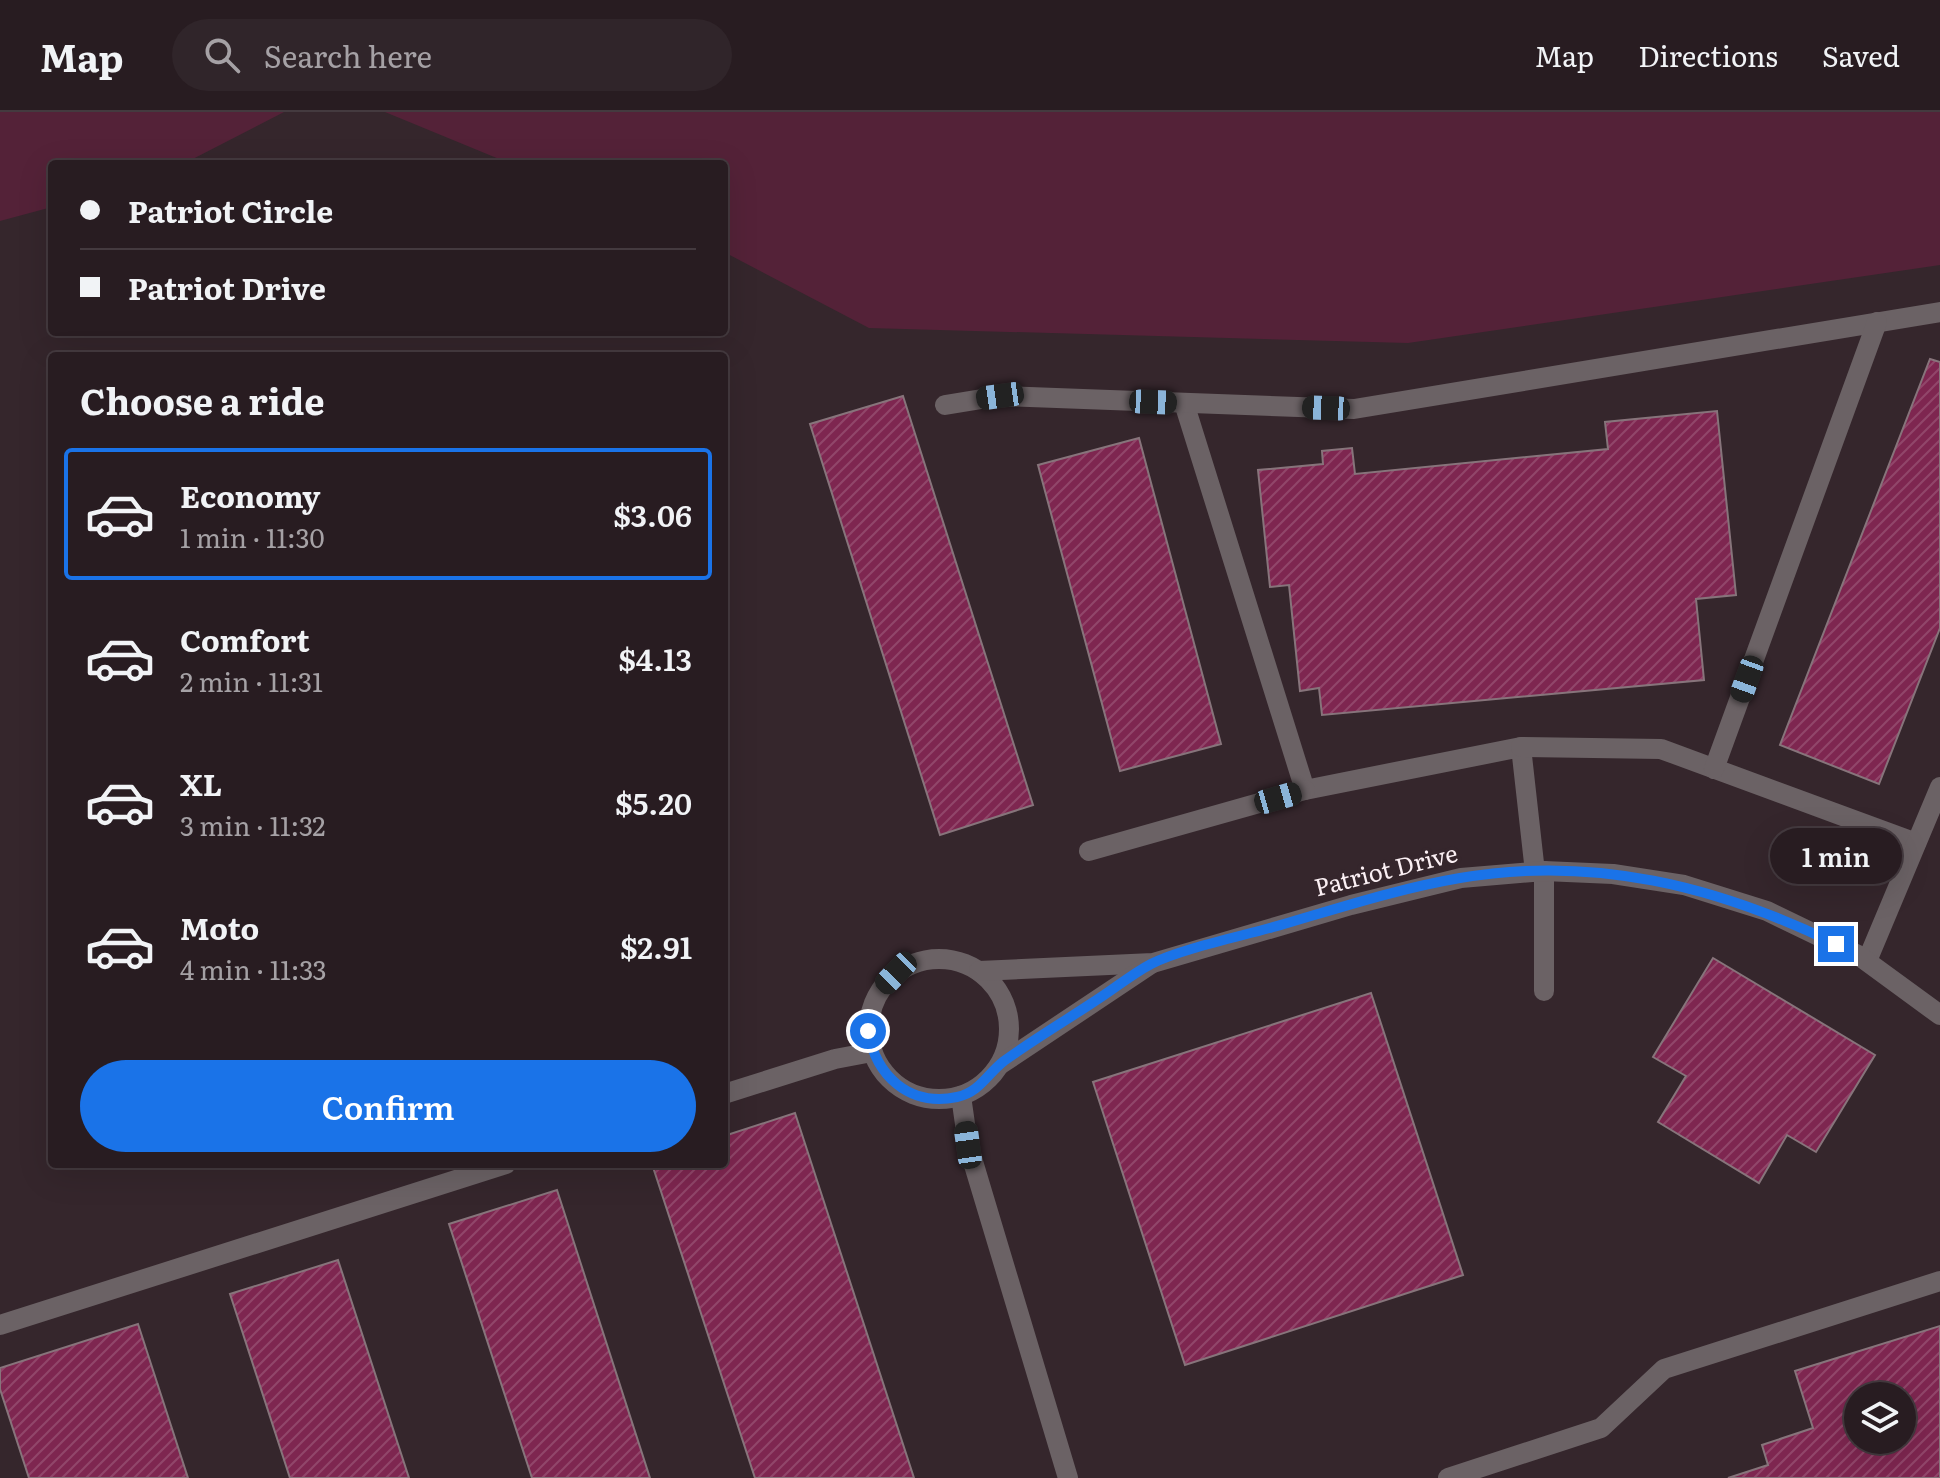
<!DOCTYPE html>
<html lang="en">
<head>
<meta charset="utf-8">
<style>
  :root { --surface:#281c21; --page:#30252a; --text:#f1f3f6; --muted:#a5a1a5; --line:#443a3f; --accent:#1a73e8 }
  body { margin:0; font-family:Literata,serif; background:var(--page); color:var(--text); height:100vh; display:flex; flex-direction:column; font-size:30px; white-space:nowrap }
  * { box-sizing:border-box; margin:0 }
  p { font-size:26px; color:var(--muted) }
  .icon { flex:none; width:44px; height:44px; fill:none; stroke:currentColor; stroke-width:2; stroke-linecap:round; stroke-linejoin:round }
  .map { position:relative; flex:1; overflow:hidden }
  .sheet { position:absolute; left:48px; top:240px; width:680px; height:816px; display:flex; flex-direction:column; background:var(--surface); border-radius:8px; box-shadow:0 8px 32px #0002,0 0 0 2px var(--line) }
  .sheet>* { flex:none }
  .guide { position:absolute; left:48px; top:48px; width:680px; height:176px; border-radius:8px; box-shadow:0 8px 32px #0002,0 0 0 2px var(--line); display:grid; align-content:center; height:176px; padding:0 32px; background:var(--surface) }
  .fabs { position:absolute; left:1844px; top:1270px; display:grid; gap:16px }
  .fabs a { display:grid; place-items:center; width:72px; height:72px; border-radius:50%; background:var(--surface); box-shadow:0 8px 32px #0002,0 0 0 2px var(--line); font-size:40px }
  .end { position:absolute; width:36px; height:36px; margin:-18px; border:10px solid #1a73e8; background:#fff; box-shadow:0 0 0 4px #fff }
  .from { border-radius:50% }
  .bubble { position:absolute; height:56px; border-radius:28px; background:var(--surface); box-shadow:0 8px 32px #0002,0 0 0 2px var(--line); font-size:26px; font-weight:600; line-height:56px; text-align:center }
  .car { position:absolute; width:24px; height:48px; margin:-24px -12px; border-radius:10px; box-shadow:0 0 6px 2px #0007; background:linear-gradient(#222 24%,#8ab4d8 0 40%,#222 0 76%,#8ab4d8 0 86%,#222 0) }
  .guide b { display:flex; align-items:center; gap:28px; height:76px; font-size:30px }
  .guide b+b { border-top:2px solid var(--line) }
  .guide i { width:20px; height:20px; background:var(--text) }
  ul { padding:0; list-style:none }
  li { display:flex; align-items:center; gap:24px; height:132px; margin:0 16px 12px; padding:0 16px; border:4px solid transparent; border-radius:8px }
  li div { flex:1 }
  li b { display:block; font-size:30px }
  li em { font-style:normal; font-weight:600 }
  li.active { border-color:var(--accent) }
  li>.icon { width:72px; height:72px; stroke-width:1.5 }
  h2 { padding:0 32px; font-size:36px; line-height:96px }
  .action { display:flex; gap:16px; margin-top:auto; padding:16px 32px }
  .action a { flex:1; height:92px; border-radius:48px; background:var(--accent); color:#fff; font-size:32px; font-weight:600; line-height:92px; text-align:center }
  header { display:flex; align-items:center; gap:48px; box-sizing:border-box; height:112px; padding:0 40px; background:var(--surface); border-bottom:2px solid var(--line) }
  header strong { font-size:38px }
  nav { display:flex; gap:44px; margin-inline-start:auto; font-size:28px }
  .search { width:560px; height:72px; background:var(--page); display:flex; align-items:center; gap:20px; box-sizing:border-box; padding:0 28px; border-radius:44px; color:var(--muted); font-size:30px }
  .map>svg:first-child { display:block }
  .grass { fill:#542238 }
  .building { fill:url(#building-hatch); stroke:#87747b; stroke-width:2; fill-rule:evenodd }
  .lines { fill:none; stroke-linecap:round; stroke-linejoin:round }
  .minor { stroke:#6b6265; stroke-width:20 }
  .route { stroke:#1a73e8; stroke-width:10 }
  .labels { text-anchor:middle; stroke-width:7; stroke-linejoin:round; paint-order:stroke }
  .street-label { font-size:24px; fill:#faeff3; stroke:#35262c }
</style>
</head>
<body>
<header>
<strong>Map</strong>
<div class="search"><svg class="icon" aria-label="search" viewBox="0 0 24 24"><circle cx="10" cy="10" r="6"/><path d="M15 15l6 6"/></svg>Search here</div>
<nav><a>Map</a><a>Directions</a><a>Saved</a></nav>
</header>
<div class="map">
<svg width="1940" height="1366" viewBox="0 0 1940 1366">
  <defs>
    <pattern id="building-hatch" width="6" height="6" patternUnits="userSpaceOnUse" patternTransform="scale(2)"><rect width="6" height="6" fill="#7e2650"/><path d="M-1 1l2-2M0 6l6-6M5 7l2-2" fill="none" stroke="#91466a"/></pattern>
  </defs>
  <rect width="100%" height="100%" fill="#35262c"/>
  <g class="grass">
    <polygon points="0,0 284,0 183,52 52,52 52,95 0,109"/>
    <polygon points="385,0 1940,0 1940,153 1408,231 869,216 724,140 724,52 511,52"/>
  </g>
  <g class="building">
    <polygon points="1930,247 1940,250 1940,516 1879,672 1780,633"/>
    <polygon points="903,284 1033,693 940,723 810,312"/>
    <polygon points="1717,299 1736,483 1696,487 1704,568 1322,603 1319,576 1300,579 1289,473 1270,475 1258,358 1323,352 1322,339 1352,336 1355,362 1608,337 1605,310"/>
    <polygon points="1139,326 1221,632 1120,659 1038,353"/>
    <polygon points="1713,846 1875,943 1816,1040 1787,1023 1759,1071 1658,1010 1686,964 1653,945"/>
    <polygon points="1371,881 1463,1163 1185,1253 1093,970"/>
    <polygon points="795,1001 914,1366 755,1366 652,1052 724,1052 724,1024"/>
    <polygon points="557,1078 650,1366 532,1366 449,1112"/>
    <polygon points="338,1148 409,1366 290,1366 230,1182"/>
    <polygon points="138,1212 188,1366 29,1366 0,1277 0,1256"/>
    <path d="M 1940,1214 L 1940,1366 L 1728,1366 L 1768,1353 L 1762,1333 L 1813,1316 L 1795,1259 ZM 1858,1284 L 1902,1284 L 1902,1328 L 1858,1328 Z"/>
  </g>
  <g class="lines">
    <g class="minor">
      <polyline points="1184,291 1305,678 1521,635 1535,760"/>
      <polyline points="945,293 1000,284 1354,297 1940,200"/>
      <polyline points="1521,635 1661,637 1916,731"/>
      <polyline points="1714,657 1877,210"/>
      <polyline points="1089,739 1305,678"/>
      <polyline points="1544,759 1544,879"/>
      <circle cx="939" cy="917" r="70"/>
      <polyline points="1867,849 1940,675"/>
      <polyline points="979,859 1153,851 1351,793 1461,766 1544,759 1613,762 1684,773 1767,799 1858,843 1940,903"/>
      <polyline points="1001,952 1151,852"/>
      <polyline points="724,982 835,947 872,940"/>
      <polyline points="961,984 968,1033 1068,1366"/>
      <polyline points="0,1213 506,1052"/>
      <polyline points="1448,1366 1601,1316 1664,1257 1940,1169"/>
    </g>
  </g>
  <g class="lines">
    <path class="route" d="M 868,919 C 876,964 909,995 957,985 C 980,980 987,962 1004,949 C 1033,928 1065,909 1095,889 C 1114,877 1132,862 1151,852 C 1182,836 1248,823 1284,812 C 1342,795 1401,776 1460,766 C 1593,743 1717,774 1836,832"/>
  </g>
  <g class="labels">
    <g class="street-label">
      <text transform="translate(1386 759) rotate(-14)" y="8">Patriot Drive</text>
    </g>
  </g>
</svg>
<div class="fabs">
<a><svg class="icon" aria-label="layers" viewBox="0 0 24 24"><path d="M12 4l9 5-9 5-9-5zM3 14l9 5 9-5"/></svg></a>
</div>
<i class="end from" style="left:868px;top:919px"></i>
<i class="end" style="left:1836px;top:832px"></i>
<div class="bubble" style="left:1770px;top:716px;width:132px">1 min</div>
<i class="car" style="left:1000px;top:284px;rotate:262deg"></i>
<i class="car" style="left:1153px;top:290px;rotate:92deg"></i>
<i class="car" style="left:1326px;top:296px;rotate:272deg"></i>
<i class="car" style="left:1747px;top:567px;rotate:200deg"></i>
<i class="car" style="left:1278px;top:686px;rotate:74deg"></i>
<i class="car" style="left:896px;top:861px;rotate:224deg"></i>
<i class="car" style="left:968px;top:1033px;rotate:352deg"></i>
<div class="guide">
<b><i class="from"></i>Patriot Circle</b>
<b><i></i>Patriot Drive</b>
</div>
<section class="sheet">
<h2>Choose a ride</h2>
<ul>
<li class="active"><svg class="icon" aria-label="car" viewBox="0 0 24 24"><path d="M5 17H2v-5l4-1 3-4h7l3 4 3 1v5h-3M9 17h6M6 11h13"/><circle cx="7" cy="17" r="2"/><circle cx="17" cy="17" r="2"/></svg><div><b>Economy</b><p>1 min · 11:30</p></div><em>$3.06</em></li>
<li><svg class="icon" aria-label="car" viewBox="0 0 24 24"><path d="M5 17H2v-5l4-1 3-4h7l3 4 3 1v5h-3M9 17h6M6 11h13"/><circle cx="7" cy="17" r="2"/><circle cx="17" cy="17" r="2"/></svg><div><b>Comfort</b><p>2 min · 11:31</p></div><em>$4.13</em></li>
<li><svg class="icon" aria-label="car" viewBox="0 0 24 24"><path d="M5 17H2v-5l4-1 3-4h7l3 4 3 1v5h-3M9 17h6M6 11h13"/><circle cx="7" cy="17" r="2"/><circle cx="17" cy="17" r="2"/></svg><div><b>XL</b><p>3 min · 11:32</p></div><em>$5.20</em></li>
<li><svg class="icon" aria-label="car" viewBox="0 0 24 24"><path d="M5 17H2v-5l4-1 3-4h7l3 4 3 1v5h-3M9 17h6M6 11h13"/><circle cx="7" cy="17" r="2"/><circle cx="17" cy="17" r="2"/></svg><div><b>Moto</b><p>4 min · 11:33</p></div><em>$2.91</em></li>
</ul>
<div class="action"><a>Confirm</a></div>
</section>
</div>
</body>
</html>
